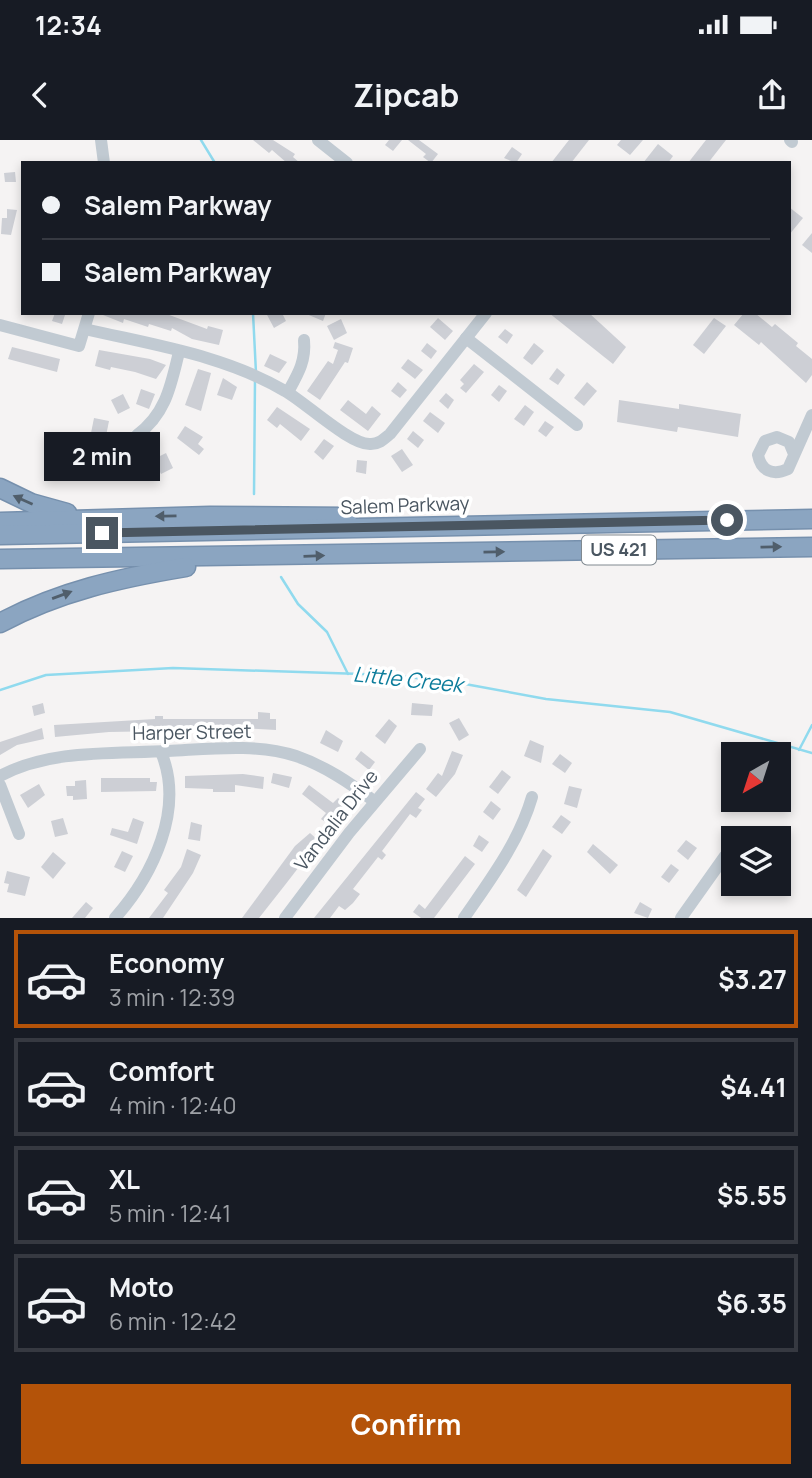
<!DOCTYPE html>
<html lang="en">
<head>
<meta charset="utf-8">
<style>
  :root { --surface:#171b24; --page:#242831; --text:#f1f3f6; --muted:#9ea1a6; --line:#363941; --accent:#b45309 }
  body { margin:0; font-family:Manrope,sans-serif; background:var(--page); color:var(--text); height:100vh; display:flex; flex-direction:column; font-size:26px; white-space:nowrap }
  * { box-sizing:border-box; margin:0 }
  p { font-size:23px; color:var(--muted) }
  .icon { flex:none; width:38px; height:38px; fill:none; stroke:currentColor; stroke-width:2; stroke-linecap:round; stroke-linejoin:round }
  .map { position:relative; height:778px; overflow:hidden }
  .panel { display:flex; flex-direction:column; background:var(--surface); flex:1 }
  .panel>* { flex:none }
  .top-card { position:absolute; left:21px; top:21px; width:770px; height:154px; border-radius:0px; box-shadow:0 4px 10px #0003; display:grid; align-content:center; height:154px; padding:0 21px; background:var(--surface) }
  .needle { width:46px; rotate:219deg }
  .buttons { position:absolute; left:721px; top:602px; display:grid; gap:14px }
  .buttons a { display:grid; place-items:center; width:70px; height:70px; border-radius:0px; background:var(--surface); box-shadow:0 4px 10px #0003; font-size:35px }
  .end { position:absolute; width:32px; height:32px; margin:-16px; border:9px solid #4a5661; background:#fff; box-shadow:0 0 0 4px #fff }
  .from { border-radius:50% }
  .bubble { position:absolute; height:49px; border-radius:0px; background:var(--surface); box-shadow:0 4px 10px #0003; font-size:23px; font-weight:700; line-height:49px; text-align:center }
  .top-card b { display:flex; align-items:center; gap:24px; height:66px; font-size:26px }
  .top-card b+b { border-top:2px solid var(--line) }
  .top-card i { width:18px; height:18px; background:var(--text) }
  ul { padding:12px 0 0; list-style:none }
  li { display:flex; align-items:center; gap:21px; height:98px; margin:0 14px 10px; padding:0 7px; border:4px solid var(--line); border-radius:0px }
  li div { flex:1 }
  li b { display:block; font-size:26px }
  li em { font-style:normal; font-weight:700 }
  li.current { border-color:var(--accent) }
  li>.icon { width:63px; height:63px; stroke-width:1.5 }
  .cta { display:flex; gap:14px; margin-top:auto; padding:14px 21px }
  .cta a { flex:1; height:80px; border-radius:0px; background:var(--accent); color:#fff; font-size:28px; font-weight:700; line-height:80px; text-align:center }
  .status { display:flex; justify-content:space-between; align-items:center; height:49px; padding:0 35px; background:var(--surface); direction:ltr }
  .status svg { height:19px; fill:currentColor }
  header { display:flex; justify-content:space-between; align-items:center; height:91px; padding:0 21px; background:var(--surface); font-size:32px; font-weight:700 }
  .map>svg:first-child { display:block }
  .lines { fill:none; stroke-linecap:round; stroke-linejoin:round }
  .stream { stroke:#90daee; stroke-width:2.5 }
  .building { fill:#cdcfd5 }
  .highway-casing { stroke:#7690ad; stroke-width:21 }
  .minor { stroke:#c1cad2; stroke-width:12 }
  .highway { stroke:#8ba5c1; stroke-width:18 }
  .oneway { fill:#505e6b }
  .route { stroke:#4a5661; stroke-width:9 }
  .labels { text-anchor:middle; stroke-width:7; stroke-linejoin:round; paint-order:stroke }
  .shield { fill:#fff; stroke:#808990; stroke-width:2 }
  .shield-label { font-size:18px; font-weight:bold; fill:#4a5661 }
  .street-label { font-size:19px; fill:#4a5661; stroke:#fff }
  .water-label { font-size:21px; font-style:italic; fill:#0c7c9b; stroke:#fff }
</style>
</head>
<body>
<div class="status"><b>12:34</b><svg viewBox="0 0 49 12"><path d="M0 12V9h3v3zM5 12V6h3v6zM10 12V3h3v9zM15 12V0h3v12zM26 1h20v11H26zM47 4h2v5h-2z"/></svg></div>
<header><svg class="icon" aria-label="back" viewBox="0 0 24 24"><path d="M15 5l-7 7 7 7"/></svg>Zipcab<svg class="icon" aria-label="share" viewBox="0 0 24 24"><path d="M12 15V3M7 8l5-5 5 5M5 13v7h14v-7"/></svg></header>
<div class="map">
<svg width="812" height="778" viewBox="0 0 812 778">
  <rect width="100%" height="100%" fill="#f5f3f3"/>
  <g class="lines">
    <g class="stream">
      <polyline points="201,0 215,23"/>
      <polyline points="253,173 256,233"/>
      <polyline points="254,354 255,239"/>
      <polyline points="281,437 298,464 327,492 348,534"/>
      <polyline points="0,550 46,535 173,528 392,535 465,544 546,559 670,572 812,613"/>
      <polyline points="799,610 812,585"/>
    </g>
  </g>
  <g class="building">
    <polygon points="253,0 273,0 295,14 293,17 300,23 287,23 272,10 269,13"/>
    <polygon points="389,0 402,0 393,11 385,5"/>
    <polygon points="408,0 419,0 438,14 431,23 423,17 426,14"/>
    <polygon points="569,0 589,0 571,23 551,23"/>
    <polygon points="621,0 643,0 630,15 617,5"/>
    <polygon points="706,0 726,0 708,23 688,23"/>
    <polygon points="658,4 673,16 668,23 643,23"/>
    <polygon points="512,7 522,14 516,23 504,18"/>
    <polygon points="15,32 16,42 5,42 4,33"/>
    <polygon points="789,67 803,78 789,95"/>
    <polygon points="7,69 17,70 11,95 1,94 2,78 7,78"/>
    <polygon points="812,93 812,113 802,105"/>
    <polygon points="55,173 65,175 62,184 52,181"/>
    <polygon points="98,173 164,173 207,189 208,186 223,190 219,205 192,199 172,188 171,191 149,184 148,187 124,179 123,183"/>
    <polygon points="266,173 282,173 286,181 274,188"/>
    <polygon points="304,173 326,173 323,181"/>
    <polygon points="549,173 589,173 626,207 613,224"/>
    <polygon points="744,173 755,173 772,187 775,184 798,203 796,206 812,219 812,235 806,243 761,202 759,205 734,185"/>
    <polygon points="438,178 453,191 445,200 430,187"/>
    <polygon points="714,178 726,186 704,214 693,205"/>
    <polygon points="341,179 347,193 334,200 327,186"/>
    <polygon points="505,189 513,195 507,204 498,197"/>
    <polygon points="335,202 353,208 348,223 345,222 320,260 307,251 328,221 333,224 338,210 333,208"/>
    <polygon points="427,203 437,211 431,219 421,211"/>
    <polygon points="534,203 544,211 532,225 523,218"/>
    <polygon points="12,207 60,219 57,232 8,219"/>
    <polygon points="99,210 150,219 166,225 156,239 135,232 111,227 110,230 95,226"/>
    <polygon points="270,214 287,222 279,233 264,226"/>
    <polygon points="408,219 423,230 415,239 401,228"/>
    <polygon points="474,224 484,232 466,253 460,248 464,244 460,240"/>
    <polygon points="557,228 565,235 558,245 549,239"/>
    <polygon points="198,229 211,233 201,271 185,265"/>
    <polygon points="223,238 237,247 232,260 217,255"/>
    <polygon points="398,242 407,250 400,258 391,251"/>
    <polygon points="587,242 597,251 584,266 574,258"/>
    <polygon points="499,245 507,251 499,262 491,255"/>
    <polygon points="141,249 155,254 149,269 136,264"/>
    <polygon points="446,253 454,260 448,269 439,261"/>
    <polygon points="123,254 130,268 118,274 111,260"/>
    <polygon points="348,260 366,274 372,266 381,274 368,291 340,270"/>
    <polygon points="619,260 679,269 679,264 741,274 738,297 678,287 677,292 617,282"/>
    <polygon points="525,265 534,272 524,286 514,279"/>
    <polygon points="277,267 310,289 301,301 280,284 277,288 267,280"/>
    <polygon points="430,272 445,283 438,293 423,281"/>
    <polygon points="94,278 109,281 106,296 91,293"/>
    <polygon points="545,281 554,287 546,297 538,291"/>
    <polygon points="185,286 203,297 198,304 204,309 199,315 177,298"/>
    <polygon points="413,291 424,300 418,308 407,299"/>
    <polygon points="108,298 118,311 105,321 95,308"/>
    <polygon points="324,299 334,306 323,320 314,312"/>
    <polygon points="402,309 413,325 402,332 391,316"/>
    <polygon points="166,313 173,328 161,334 158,328 155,330 150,321"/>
    <polygon points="126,314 138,319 132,331 121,327"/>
    <polygon points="357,320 367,321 366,334 356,332"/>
    <polygon points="43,563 45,573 34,576 32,566"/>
    <polygon points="412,563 433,565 432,576 411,575"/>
    <polygon points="258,572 270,573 270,579 276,579 276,590 220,587 220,590 109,592 55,597 54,585 155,579 155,576 163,576 163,579 258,579"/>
    <polygon points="459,578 469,595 459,601 449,583"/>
    <polygon points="389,579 397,586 385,604 375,596"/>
    <polygon points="42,588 44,599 17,605 0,615 0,602"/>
    <polygon points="326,590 343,601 338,612 320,603"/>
    <polygon points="530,600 544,606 541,623 524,616"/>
    <polygon points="361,611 375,622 369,630 355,619"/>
    <polygon points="452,611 463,615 455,634 436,657 426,649 438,633 442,636"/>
    <polygon points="560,614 572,623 565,633 552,624"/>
    <polygon points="502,630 511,637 498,654 489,647"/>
    <polygon points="273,633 292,637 289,648 271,643"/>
    <polygon points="243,634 264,637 263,649 235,645 235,652 213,652 213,649 185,648 185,636"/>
    <polygon points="101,638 150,638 150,642 157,642 156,651 101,652"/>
    <polygon points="86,640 87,659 73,660 73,656 67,656 66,646 75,646 75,641"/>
    <polygon points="39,644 45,655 28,668 20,655"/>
    <polygon points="309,645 333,663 338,658 347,665 331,686 321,679 326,673 302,654"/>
    <polygon points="569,646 582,649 577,668 564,664"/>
    <polygon points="416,652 425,659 418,668 422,670 416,678 410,674 382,711 386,715 382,720 378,717 353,749 360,754 353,763 345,770 339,766 330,778 314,778"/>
    <polygon points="491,661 501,669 493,680 483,672"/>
    <polygon points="561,675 571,682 562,694 552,687"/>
    <polygon points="63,678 68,694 55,697 51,681"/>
    <polygon points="133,678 144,682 137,704 110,695 112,688 128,692"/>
    <polygon points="191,682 202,685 200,701 188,699"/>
    <polygon points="310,693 319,701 285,745 259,778 242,778 295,706"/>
    <polygon points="479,695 489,702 482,712 473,706"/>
    <polygon points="686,700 697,708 688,720 677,711"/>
    <polygon points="593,704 618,725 610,734 587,712"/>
    <polygon points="187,709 201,715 193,733 163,778 149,778 168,753 164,750 181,727"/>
    <polygon points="543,709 552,716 526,757 517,750"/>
    <polygon points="122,711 133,716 125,732 114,727"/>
    <polygon points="53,712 66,723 53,739 41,727"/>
    <polygon points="465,716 475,724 434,778 421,778 413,772 419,764 425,769"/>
    <polygon points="671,724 679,730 669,743 661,737"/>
    <polygon points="7,731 30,737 25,756 7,752 9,744 4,743"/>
    <polygon points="86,762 93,768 85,778 72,778"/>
    <polygon points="640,762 652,769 648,778 634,773"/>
  </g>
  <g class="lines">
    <defs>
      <g id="highway">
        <polyline points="0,348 31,363 67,373"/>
        <polyline points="0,382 210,376 347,377"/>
        <polyline points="0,395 812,379"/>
        <polyline points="0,419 812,407"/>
        <path d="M 0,483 C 60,451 120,438 186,427"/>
      </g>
    </defs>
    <use href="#highway" class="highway-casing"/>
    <g class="minor">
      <polyline points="101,0 104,23"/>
      <polyline points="318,0 347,23"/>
      <polyline points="790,0 792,2"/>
      <polyline points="0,185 79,206 89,173"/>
      <path d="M 85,189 C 153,205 224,215 285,251 C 305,262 351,306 371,304 C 379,304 384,299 390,294 L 486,173"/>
      <polyline points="466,198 577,285"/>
      <path d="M 288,252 C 298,234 306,221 304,200"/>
      <path d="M 137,295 C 166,274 171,245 179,212"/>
      <path d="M 794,314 L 789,302 L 777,297 L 765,301 L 758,315 C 761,331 773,336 788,329 L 812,275"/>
      <path d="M 0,636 C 51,609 112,614 168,611 C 209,609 256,603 296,616 C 325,626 350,643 374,661"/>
      <polyline points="0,645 19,694"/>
      <path d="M 115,778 C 153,735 185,669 161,612"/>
      <polyline points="285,778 349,693 420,609"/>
      <path d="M 464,778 C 490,740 519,702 532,657"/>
      <polyline points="681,778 725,716"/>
    </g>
    <use href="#highway" class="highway"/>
  </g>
  <defs><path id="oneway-solid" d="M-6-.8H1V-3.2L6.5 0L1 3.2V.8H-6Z" transform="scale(1.75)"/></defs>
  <g class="oneway">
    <use href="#oneway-solid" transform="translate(23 360) rotate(-156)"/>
    <use href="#oneway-solid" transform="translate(166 376) rotate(179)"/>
    <use href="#oneway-solid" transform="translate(771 407) rotate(-1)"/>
    <use href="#oneway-solid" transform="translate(494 412) rotate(-1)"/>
    <use href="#oneway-solid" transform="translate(314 416) rotate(-2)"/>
    <use href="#oneway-solid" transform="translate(62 455) rotate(-20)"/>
  </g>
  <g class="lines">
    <polyline class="route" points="102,393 727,380"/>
  </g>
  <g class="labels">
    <rect class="shield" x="582" y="395.5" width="74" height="29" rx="5"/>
    <g class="shield-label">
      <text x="619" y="416">US 421</text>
    </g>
    <g class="street-label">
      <text transform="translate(405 365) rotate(-2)" y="7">Salem Parkway</text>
      <text transform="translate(192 592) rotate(-1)" y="7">Harper Street</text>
      <text transform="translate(336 680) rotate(-52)" y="7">Vandalia Drive</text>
    </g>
    <g class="water-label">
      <text transform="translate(408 540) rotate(6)" y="7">Little Creek</text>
    </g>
  </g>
</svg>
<div class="buttons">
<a><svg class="needle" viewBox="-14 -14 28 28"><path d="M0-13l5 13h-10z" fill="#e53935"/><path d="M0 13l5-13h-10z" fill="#9ea1a6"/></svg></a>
<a><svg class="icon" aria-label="layers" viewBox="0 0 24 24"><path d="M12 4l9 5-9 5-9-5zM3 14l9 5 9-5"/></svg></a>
</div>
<i class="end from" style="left:727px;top:380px"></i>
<i class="end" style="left:102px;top:393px"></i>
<div class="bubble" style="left:44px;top:292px;width:116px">2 min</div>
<div class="top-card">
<b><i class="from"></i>Salem Parkway</b>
<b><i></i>Salem Parkway</b>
</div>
</div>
<section class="panel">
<ul>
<li class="current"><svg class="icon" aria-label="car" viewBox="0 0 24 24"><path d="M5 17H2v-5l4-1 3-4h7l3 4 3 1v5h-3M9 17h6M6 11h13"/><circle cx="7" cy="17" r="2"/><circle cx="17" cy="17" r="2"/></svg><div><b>Economy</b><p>3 min · 12:39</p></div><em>$3.27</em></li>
<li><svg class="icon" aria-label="car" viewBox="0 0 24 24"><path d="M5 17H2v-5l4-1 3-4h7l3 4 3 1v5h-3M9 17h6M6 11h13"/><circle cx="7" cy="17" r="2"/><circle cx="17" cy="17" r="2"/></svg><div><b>Comfort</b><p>4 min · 12:40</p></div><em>$4.41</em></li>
<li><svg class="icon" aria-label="car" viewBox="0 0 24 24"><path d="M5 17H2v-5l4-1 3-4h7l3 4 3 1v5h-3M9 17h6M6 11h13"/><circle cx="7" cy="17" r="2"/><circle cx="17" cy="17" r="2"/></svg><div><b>XL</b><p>5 min · 12:41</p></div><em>$5.55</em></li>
<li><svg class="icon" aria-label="car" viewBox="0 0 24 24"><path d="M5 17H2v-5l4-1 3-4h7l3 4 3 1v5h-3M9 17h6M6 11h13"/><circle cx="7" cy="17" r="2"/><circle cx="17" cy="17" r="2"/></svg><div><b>Moto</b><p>6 min · 12:42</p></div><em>$6.35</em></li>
</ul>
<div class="cta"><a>Confirm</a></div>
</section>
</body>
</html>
